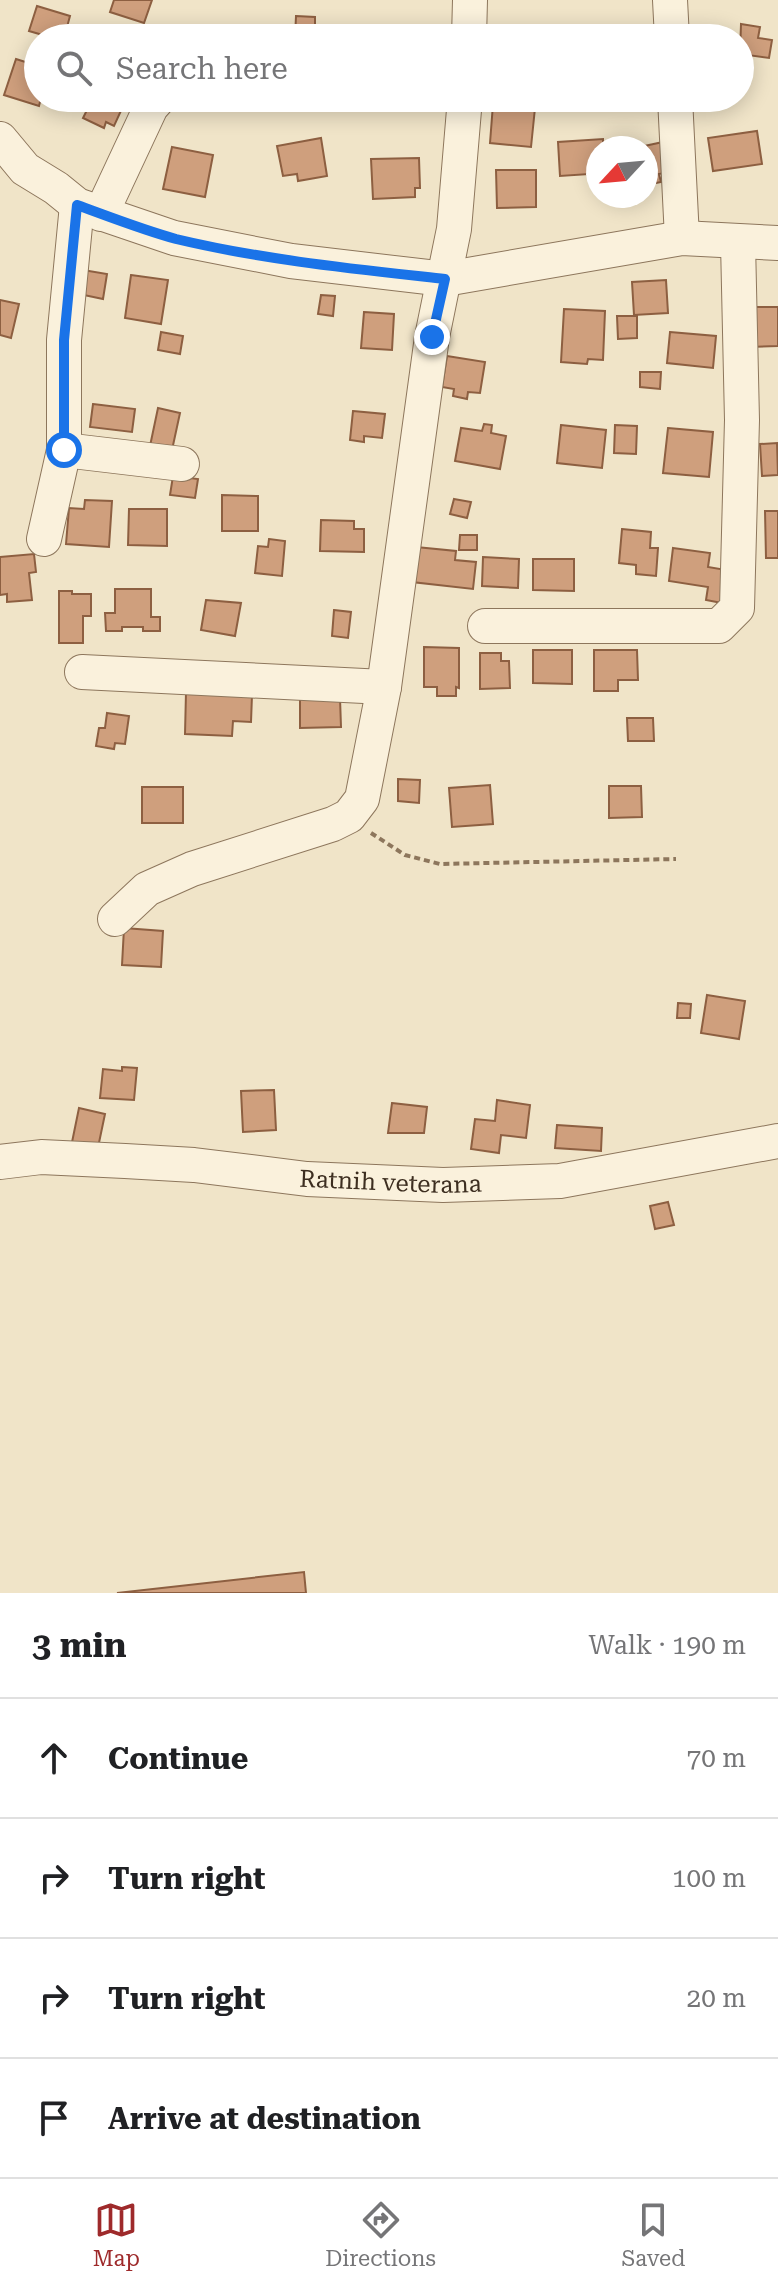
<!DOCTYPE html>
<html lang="en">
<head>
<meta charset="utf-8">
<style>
  :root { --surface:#fff; --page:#f2f2f2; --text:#202124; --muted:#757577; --line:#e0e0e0; --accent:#9e2a2b }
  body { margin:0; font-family:"Roboto Serif",serif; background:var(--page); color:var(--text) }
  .compass { position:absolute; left:586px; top:136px; width:72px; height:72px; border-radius:50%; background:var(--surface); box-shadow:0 4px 20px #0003; rotate:244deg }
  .stop { position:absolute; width:24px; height:24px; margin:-18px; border:6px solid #1a73e8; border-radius:50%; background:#fff }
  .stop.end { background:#1a73e8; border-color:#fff; box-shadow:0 2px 8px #0008 }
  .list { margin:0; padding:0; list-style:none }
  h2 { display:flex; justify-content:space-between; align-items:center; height:104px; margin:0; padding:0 32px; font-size:34px }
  h2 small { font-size:26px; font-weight:400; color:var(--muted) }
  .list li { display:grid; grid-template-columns:52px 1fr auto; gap:24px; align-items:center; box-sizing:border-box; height:120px; padding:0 32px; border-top:2px solid var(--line) }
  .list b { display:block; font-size:30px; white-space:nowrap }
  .list em { font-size:26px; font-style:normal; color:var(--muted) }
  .icon { flex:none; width:44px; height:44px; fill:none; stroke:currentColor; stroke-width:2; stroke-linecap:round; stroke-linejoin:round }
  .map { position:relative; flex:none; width:778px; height:1593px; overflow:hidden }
  .search { position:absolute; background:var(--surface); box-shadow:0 4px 20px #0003; left:24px; right:24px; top:24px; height:88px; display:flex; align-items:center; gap:20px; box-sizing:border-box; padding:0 28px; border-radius:44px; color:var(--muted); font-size:30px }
  .sheet { height:584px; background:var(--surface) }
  nav { display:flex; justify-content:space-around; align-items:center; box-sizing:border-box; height:112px; border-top:2px solid var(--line); background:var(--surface); font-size:22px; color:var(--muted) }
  nav a { display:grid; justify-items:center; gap:4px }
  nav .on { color:var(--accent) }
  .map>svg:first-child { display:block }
  .building { fill:#cf9f7d; stroke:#8d5f41; stroke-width:2 }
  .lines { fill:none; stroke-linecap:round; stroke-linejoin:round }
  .minor-casing { stroke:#8d765c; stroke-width:36 }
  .path { stroke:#8d765c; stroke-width:4; stroke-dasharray:6 4; stroke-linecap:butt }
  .minor { stroke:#faf1dc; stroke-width:34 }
  .route { stroke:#1a73e8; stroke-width:10 }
  .labels { text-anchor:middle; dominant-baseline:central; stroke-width:7; stroke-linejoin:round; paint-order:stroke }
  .street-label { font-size:24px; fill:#3d2e20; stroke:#f7eed8 }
</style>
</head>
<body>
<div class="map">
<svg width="778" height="1593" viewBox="0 0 778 1593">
  <rect width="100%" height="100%" fill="#f0e4c8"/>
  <g class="building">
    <path d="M114,0H152L144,23L110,12Z"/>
    <path d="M37,6L70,16L64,38H53L29,31Z"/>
    <path d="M296,16L315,17V36L327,38H295Z"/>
    <path d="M741,24L760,27L758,38L772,40L769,58L740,54Z"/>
    <path d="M16,59L38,66V98H41L39,106L4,95Z"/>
    <path d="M93,98H117L125,102L114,126L106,122L104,128L83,118Z"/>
    <path d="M493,104L535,108L531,147L490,143Z"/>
    <path d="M757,131L762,164L713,171L708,138Z"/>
    <path d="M321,138L327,176L298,181L297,174L283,176L277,146Z"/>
    <path d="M603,139V148H598V184L590,185L589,174L560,176L558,142Z"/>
    <path d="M663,142L670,172L659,174L661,182L646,185V148H635Z"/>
    <path d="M172,147L213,155L205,197L163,189Z"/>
    <path d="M419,158L420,188H415V197L373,199L371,159Z"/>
    <path d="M496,170H536V207L497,208Z"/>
    <path d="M83,270L107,274L103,299L79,294Z"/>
    <path d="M131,275L168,280L161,324L125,318Z"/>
    <path d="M666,280L668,313L634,315L632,282Z"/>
    <path d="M321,295L335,296L333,316L318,314Z"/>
    <path d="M0,300L19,304L11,338L0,335Z"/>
    <path d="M747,307H778V346L748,347Z"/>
    <path d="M564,309L605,311L603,360L588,359L587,364L561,362Z"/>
    <path d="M364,312L394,314L392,350L361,348Z"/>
    <path d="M617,316H637V338L618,339Z"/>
    <path d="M161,332L183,336L180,354L158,350Z"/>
    <path d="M670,332L716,336L713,368L667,363Z"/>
    <path d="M447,356L485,362L480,393L468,392L467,399L453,396L454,389L442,387Z"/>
    <path d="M640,372H661L660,389L640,387Z"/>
    <path d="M93,404L135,409L132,432L90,427Z"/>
    <path d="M158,408L180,413L172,450L150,446Z"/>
    <path d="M353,411L385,414L382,438L364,436V442L350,440Z"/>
    <path d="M484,424L492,425L491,433L506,436L500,469L455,461L461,428L482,431Z"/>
    <path d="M561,425L606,430L602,468L557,463Z"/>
    <path d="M615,425L637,426L636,454L614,453Z"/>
    <path d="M668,428L713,432L709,477L663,473Z"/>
    <path d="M777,443L778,475L762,476L760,444Z"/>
    <path d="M173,476L198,479L195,498L170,495Z"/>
    <path d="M222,495L258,496V531H222Z"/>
    <path d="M454,499L471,502L467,518L450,514Z"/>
    <path d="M85,500L112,501L109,547L66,544L69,508L84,509Z"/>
    <path d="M129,509H167V546L128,545Z"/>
    <path d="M765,511H778V558H766Z"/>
    <path d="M321,520L354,521V529H364V552L320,551Z"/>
    <path d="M622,529L651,532L650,548H658L656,576L636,574V565L619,563Z"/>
    <path d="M460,535H477V550H459Z"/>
    <path d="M269,539L285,541L282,576L255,573L258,546L268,547Z"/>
    <path d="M416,547L456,551L455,560L476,562L473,589L412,582Z"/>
    <path d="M673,548L710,553L708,567L726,570L722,603L706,600L708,587L669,581Z"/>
    <path d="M34,554L36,572L29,573L32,600L7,602V594L0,595V557Z"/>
    <path d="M483,557L519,559L518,588L482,586Z"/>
    <path d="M533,559H574V591L533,590Z"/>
    <path d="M115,589H151V617H160V631H143V627H122V631H106L105,613H115Z"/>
    <path d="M59,591H72V594H91V616H83V643H59Z"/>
    <path d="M206,600L241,603L235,636L201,630Z"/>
    <path d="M334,610L351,612L348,638L332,636Z"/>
    <path d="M424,647L459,648V688L456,687V696H437V687H424Z"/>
    <path d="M533,650H572V684L533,683Z"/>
    <path d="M594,650H637L638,680H618V691H594Z"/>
    <path d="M480,653H501V661H509L510,688L480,689Z"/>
    <path d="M186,692L252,695L251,722L233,721L232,736L185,734Z"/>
    <path d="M340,698L341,727L300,728V699Z"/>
    <path d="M107,713L129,716L125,744L115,743L114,749L96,746L99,728H105Z"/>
    <path d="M627,718H653L654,741H628Z"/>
    <path d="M398,779L420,780L419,803L398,801Z"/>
    <path d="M490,785L493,824L452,827L449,788Z"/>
    <path d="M609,786H641L642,817L609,818Z"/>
    <rect x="142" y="787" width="41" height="36"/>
    <path d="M124,928L163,931L161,967L122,965Z"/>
    <path d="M707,995L745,1001L739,1039L701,1033Z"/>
    <path d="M678,1003L691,1004L690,1018H677Z"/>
    <path d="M122,1067L137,1068L134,1100L100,1098L103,1069L122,1071Z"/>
    <path d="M274,1090L276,1130L243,1132L241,1091Z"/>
    <path d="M497,1100L530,1105L526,1138L501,1135L499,1153L471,1149L475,1119L495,1121Z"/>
    <path d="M392,1103L427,1107L424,1133H388Z"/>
    <path d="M79,1108L105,1114L96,1157L70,1152Z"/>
    <path d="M557,1125L602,1128L601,1151L555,1148Z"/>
    <path d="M668,1202L674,1225L655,1229L650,1206Z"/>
    <path d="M304,1572L306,1593H117Z"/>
  </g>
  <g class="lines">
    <g class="minor-casing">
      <g id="minor">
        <path d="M670,0L672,38"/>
        <path d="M469,38L470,0"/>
        <path d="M675,98L682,238"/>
        <path d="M0,139L25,169L56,188L77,205L174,238L291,261L445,279L682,238L778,243"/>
        <path d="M101,214L151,107L159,98"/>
        <path d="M64,450L182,464"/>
        <path d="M44,539L64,450V340L77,205"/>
        <path d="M485,626H719L737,608L742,420L738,243"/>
        <path d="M82,672L384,687"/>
        <path d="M115,919L147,889L192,869L333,824L349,816L362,799L384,687L432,337L454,229L465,98"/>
        <path id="s1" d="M0,1162L41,1157L125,1161L194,1165L307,1179L443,1185L560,1181L778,1141"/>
      </g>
    </g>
    <path class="path" d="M371,833L405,855L440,864L676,859"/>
    <use href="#minor" class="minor"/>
  </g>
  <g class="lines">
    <path class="route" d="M64,450V340L77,205C110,217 143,230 176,239C264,260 355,269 445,279L432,337"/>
  </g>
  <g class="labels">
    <g class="street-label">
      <text stroke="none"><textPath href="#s1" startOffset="392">Ratnih veterana</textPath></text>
    </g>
  </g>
</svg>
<svg class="compass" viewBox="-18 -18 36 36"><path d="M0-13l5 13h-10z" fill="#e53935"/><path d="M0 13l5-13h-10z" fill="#757577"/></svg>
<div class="stop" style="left:64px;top:450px"></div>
<div class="stop end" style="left:432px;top:337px"></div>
<div class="search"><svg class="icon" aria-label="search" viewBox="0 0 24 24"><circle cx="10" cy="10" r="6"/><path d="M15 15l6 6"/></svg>Search here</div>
</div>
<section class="sheet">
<h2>3 min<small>Walk · 190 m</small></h2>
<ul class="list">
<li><svg class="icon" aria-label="ahead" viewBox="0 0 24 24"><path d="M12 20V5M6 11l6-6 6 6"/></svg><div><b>Continue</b></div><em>70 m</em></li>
<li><svg class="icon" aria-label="right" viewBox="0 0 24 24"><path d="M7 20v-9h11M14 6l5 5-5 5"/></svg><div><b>Turn right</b></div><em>100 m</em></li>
<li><svg class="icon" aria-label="right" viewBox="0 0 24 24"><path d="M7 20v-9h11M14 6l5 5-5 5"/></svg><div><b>Turn right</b></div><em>20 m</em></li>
<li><svg class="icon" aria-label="arrive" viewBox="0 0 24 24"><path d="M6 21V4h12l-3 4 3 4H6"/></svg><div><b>Arrive at destination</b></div></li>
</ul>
</section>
<nav>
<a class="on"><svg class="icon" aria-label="map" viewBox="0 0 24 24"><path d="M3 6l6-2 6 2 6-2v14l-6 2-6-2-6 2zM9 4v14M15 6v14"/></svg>Map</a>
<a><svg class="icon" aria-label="directions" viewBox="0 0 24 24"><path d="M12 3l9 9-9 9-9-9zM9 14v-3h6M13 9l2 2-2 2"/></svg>Directions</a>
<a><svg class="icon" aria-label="saved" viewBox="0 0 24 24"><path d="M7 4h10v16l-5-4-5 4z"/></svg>Saved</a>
</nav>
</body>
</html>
